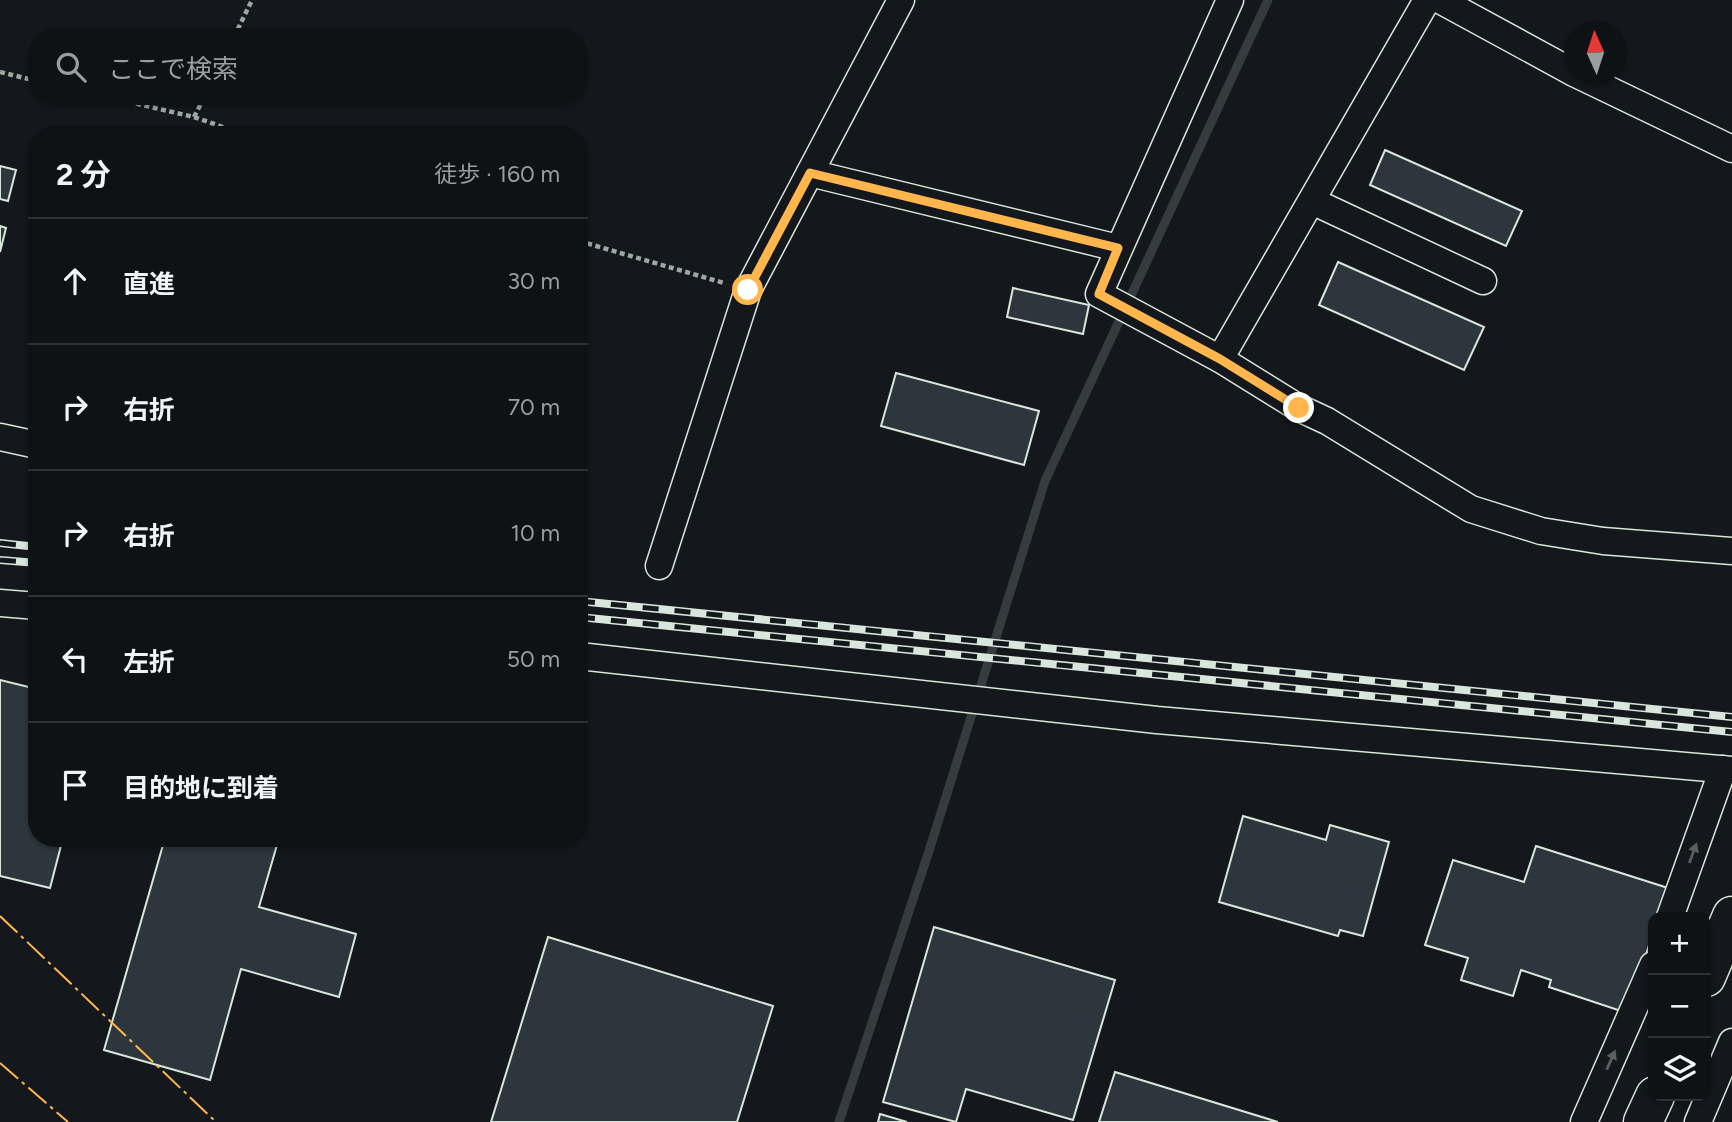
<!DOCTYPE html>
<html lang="ja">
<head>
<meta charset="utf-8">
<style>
  :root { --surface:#0f1215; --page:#1d2022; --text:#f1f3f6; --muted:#9b9ea0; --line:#2f3234 }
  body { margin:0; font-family:Figtree,"Noto Sans JP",sans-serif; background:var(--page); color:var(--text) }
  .controls { position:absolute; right:21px; bottom:21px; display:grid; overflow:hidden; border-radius:14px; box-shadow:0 2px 5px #0004 }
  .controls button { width:63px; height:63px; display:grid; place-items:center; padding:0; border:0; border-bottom:2px solid var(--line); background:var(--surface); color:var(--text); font:35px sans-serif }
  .compass { position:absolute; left:1564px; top:21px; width:63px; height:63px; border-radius:50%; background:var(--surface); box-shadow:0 2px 5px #0004; rotate:357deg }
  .stop { position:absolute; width:21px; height:21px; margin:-16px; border:5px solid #ffb74d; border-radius:50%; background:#fff }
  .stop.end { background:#ffb74d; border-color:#fff; box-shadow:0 2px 7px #0008 }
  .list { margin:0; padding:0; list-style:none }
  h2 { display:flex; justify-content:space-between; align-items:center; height:91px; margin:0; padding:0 28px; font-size:30px }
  h2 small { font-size:23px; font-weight:400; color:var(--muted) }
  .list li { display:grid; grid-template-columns:46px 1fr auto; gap:21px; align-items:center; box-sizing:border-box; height:126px; padding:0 28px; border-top:2px solid var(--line) }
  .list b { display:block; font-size:26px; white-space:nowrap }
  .list em { font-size:23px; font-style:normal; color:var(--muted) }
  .icon { flex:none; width:38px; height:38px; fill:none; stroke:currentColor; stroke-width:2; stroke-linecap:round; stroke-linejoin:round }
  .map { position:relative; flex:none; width:1732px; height:1122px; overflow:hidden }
  .search { position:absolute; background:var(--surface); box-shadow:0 2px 5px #0004; left:28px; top:28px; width:560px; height:77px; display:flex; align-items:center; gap:18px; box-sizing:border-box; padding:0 24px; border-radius:28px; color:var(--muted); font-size:26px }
  .panel { position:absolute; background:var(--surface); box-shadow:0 2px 5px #0004; left:28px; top:126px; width:560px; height:721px; border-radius:28px }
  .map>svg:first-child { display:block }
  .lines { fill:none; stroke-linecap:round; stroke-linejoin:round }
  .stream { stroke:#363b3e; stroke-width:9 }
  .building { fill:#2c363c; stroke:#d8e6dc; stroke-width:2 }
  .street-casing { stroke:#d8e6dc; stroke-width:29 }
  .primary-casing { stroke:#d8e6dc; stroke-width:41 }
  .path { stroke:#9da8a2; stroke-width:4.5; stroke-dasharray:5 3.5; stroke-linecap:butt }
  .street { stroke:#14181c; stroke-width:26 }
  .primary { stroke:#14181c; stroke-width:38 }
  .rail-casing { stroke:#d8e6dc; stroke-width:8 }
  .rail { stroke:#14181c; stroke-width:5; stroke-dasharray:16; stroke-linecap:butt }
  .power { stroke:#ffb74d; stroke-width:2; stroke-dasharray:24 5 3.5 5; stroke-linecap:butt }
  .oneway { fill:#59605f }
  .route { stroke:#ffb74d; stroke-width:9 }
</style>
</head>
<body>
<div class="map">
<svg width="1732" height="1122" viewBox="0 0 1732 1122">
  <rect width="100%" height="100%" fill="#14181c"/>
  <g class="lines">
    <path class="stream" d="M839,1122L929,851L1045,481L1268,0"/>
  </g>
  <g class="building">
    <path d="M1385,150L1522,211L1506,246L1370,185Z"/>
    <path d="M0,166L16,170L8,201L0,199Z"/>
    <path d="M0,226L6,228L0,252Z"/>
    <path d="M1338,262L1484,327L1464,370L1319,305Z"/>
    <path d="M1013,288L1089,305L1083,334L1007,317Z"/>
    <path d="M896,373L1039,411L1024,465L881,426Z"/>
    <path d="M0,680L37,689V838H63L50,888L0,876Z"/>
    <path d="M1243,816L1326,840L1330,825L1389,842L1363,936L1340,930L1338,936L1219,902Z"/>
    <path d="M165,838H279L259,907L356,934L339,997L241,969L210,1080L104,1050Z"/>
    <path d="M1536,846L1668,888L1658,917H1653V933L1627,1013L1549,987L1551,980L1521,970L1513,996L1461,980L1468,958L1425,945L1453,860L1524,882Z"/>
    <path d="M934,927L1115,980L1073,1120L966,1089L956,1122L883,1102Z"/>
    <path d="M548,937L773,1006L737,1122H491Z"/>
    <path d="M1115,1072L1278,1122H1099Z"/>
    <path d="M880,1114L907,1122H878Z"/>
  </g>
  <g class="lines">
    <g class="street-casing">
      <g id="street">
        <path d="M1230,0L1099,294L1220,359L1299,408L1327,421L1471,509L1541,531L1603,541L1732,551"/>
        <path d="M1440,0L1574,73"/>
        <path d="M1576,74L1732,149"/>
        <path d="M810,173L1118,248"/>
        <path d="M1312,201L1483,281"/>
        <path d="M1220,359L1427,0"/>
        <path d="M0,437L37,445"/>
        <path d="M659,566L748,290L901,0"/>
        <path d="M0,603L37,606"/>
        <path d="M579,656L1157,720L1732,770"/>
        <path d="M1670,917L1723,769"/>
        <path d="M1584,1122L1653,965"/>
        <path d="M1698,1122L1732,1042"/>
      </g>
    </g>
    <g class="primary-casing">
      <g id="primary">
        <path d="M1706,977L1732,916"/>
        <path d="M1643,1122L1655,1096"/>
      </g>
    </g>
    <g class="path">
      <path d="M234,37L252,0"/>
      <path d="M0,72L37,81"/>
      <path d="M103,96L194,117L246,135"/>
      <path d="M194,117L205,96"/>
      <path d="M579,241L724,283"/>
    </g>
    <use href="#street" class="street"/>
    <use href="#primary" class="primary"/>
    <g class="rail-casing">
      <g id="rail">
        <path d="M0,543L37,547"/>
        <path d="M0,560L37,563"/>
        <path d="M579,601L1732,717"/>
        <path d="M579,617L1732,732"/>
      </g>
    </g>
    <use href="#rail" class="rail"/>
    <g class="power">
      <path d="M0,916L216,1122"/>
      <path d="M0,1063L68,1122"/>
    </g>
  </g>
  <defs><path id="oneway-solid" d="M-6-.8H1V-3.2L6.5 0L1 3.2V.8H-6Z" transform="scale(1.75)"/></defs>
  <g class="oneway">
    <use href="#oneway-solid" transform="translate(1693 853) rotate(-70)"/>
    <use href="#oneway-solid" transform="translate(1611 1060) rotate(-66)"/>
  </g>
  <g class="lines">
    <path class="route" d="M748,290L810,173L1118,248L1099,294L1220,359L1299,408"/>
  </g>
</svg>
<div class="controls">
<button>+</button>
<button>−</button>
<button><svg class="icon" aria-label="layers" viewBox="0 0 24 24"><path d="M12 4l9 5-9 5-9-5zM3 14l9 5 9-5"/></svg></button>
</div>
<svg class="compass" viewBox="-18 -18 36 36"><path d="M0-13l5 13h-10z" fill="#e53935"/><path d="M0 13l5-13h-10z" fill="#9b9ea0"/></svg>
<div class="stop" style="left:748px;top:290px"></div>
<div class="stop end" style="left:1299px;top:408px"></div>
<div class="search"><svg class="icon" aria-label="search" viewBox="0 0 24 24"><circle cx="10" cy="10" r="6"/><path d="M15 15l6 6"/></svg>ここで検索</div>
<section class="panel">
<h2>2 分<small>徒歩 · 160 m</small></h2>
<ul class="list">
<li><svg class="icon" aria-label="ahead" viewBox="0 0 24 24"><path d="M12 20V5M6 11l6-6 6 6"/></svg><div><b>直進</b></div><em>30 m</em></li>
<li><svg class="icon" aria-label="right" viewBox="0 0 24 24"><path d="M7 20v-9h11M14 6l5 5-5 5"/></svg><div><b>右折</b></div><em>70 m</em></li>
<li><svg class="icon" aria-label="right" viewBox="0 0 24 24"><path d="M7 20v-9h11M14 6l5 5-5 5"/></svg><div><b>右折</b></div><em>10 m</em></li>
<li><svg class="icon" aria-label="left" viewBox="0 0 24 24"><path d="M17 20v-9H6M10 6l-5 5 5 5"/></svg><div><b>左折</b></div><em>50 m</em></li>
<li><svg class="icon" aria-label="arrive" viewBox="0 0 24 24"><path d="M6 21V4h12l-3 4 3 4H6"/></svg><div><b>目的地に到着</b></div></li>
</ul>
</section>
</div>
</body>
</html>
